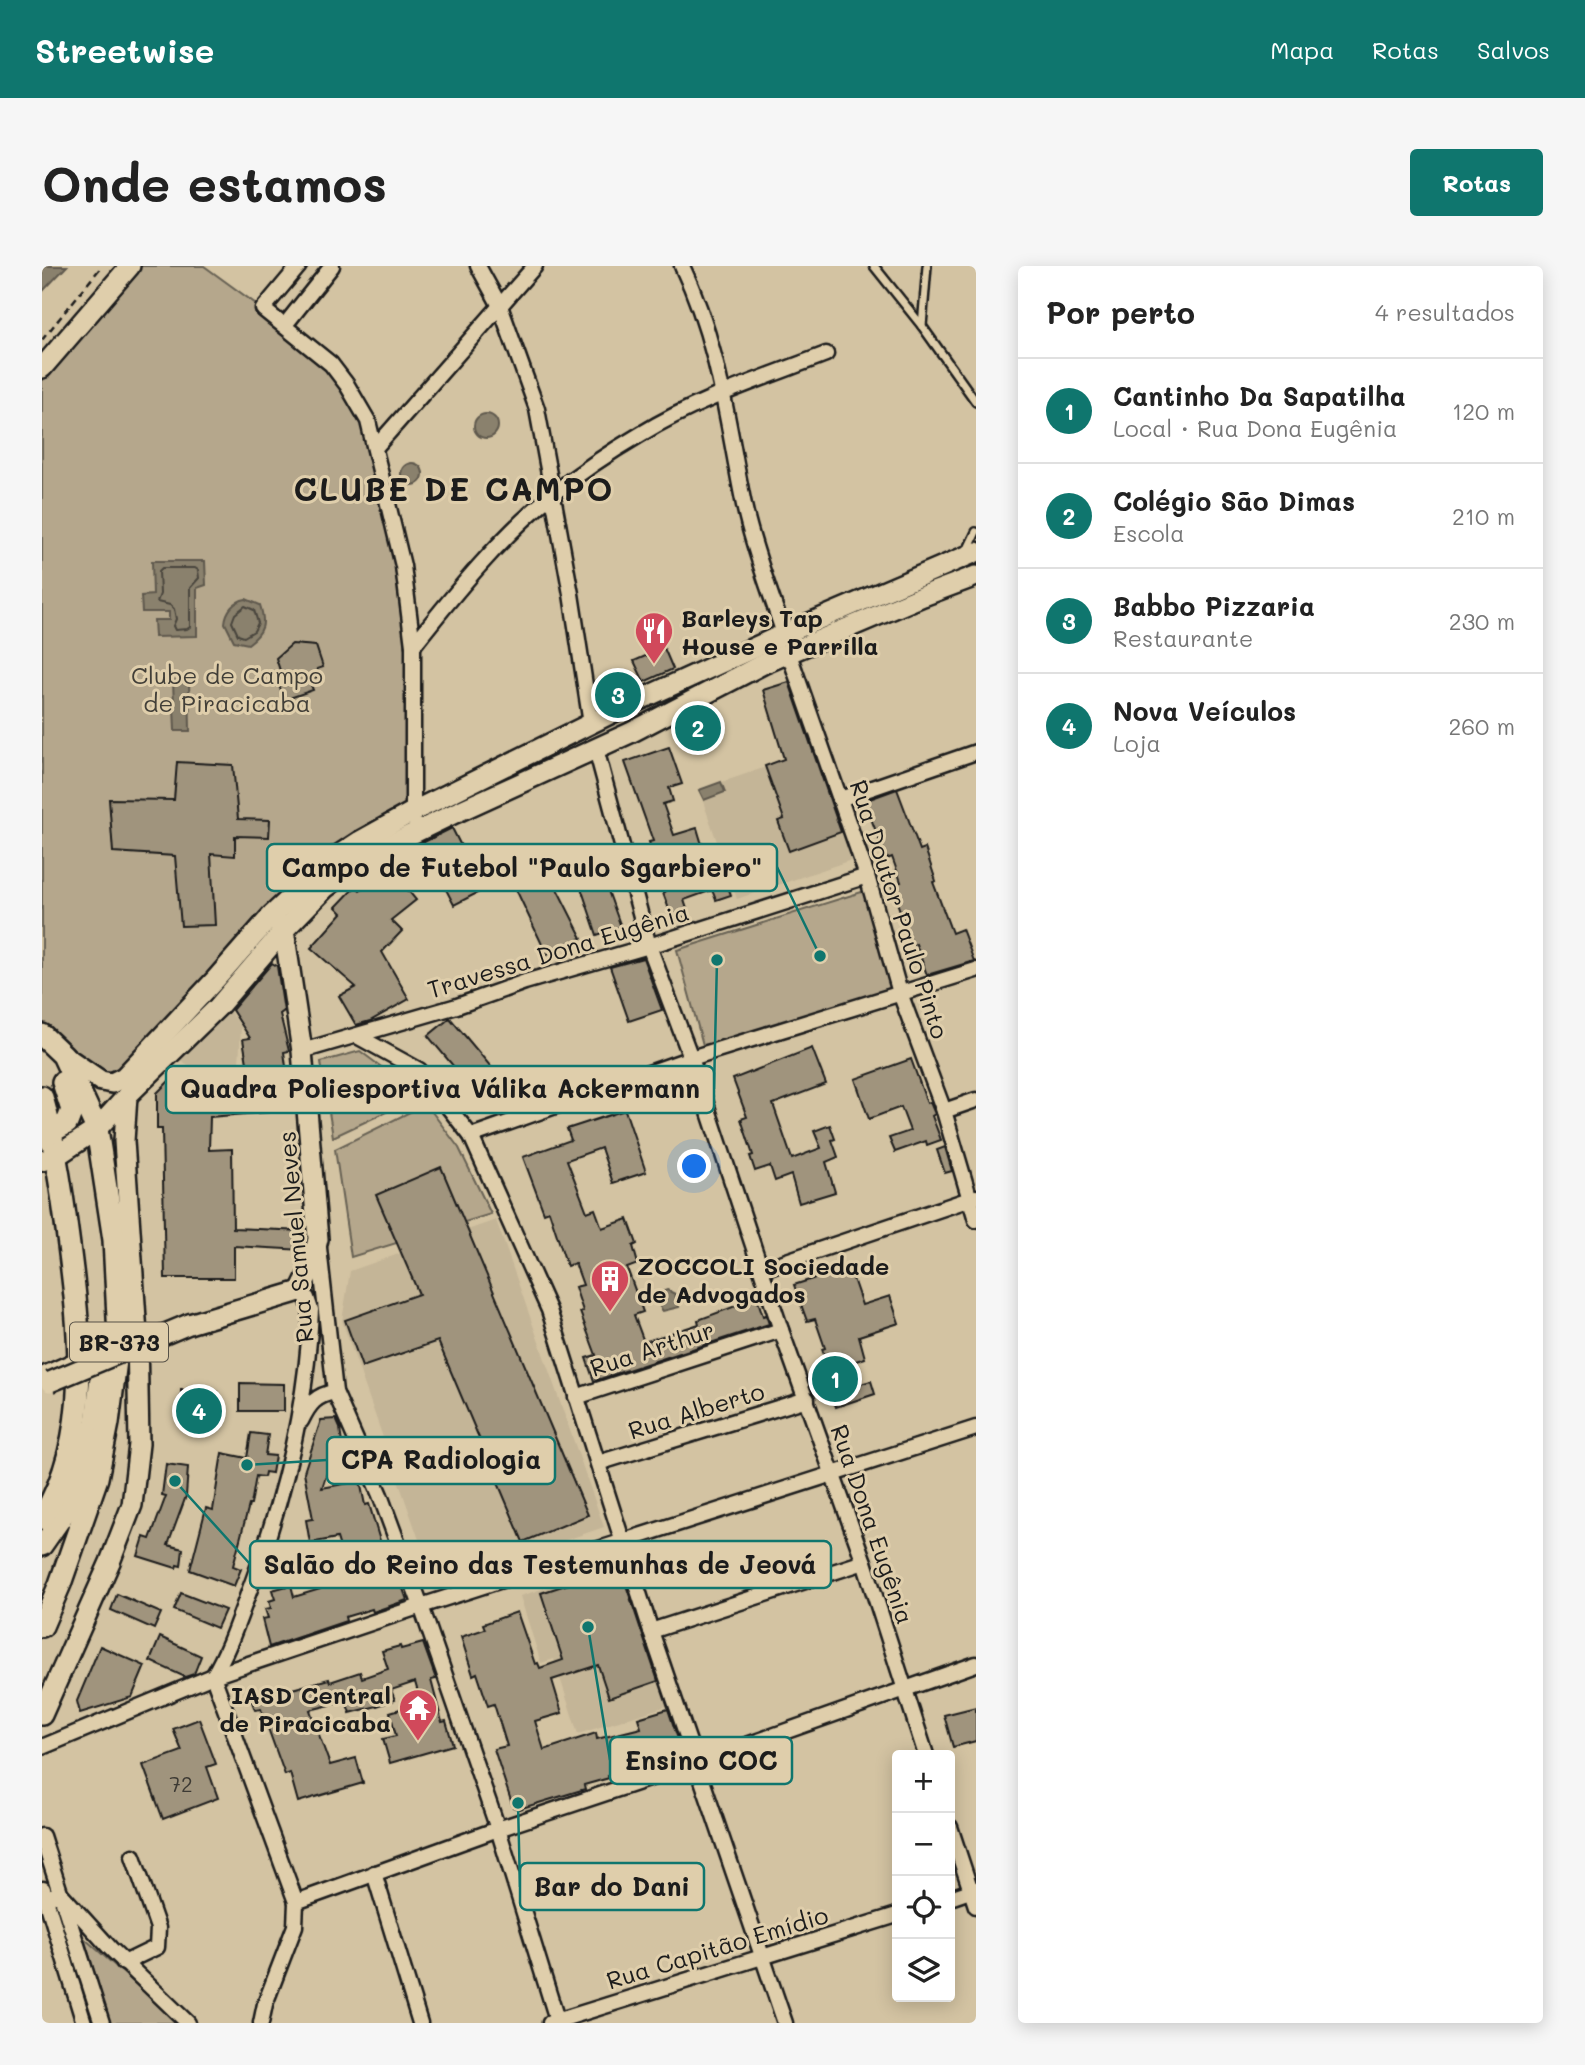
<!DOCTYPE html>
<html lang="pt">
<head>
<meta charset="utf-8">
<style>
  :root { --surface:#fff; --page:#f6f6f6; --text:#222; --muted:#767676; --line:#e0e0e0; --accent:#0f766e }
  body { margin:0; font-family:Mali,sans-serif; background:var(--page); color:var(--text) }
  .controls { position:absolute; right:21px; bottom:21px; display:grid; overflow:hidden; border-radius:7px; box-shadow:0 4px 18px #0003 }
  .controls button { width:63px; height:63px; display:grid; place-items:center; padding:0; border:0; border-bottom:2px solid var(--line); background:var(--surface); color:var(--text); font:35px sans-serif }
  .you { position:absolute; left:653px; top:901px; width:24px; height:24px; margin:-18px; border:5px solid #fff; border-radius:50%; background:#1a73e8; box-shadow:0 0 0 10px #1a73e833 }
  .badge { display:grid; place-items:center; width:46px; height:46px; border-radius:50%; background:var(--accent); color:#fff; font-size:23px; font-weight:700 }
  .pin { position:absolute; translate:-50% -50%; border:4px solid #fff; box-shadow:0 2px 7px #0006 }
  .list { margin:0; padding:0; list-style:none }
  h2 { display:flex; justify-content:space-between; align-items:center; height:91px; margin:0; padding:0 28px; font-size:30px }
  h2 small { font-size:23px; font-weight:400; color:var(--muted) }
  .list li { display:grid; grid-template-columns:46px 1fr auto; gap:21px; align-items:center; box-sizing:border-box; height:105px; padding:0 28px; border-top:2px solid var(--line) }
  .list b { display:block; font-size:26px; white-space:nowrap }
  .list p { margin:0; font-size:23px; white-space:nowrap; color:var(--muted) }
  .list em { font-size:23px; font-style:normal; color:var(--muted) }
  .icon { flex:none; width:38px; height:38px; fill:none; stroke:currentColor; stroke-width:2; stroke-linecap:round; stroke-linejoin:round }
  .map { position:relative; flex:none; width:934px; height:1757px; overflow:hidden; border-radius:7px }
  header { display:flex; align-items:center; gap:42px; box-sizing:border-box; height:98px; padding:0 35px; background:var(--accent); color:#fff }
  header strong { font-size:33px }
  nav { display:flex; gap:38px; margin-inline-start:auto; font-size:24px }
  .intro { display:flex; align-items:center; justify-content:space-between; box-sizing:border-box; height:168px; padding:0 42px }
  h1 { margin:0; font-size:49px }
  .button { padding:18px 32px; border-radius:7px; background:var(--accent); color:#fff; font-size:24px; font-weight:700 }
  main { display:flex; gap:42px; padding:0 42px }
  aside { flex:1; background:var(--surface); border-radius:7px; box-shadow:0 4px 18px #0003 }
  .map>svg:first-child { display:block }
  .built { fill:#c4b597 }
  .green { fill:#b5a78c; stroke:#686254; stroke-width:2 }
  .water { fill:#8a816d; stroke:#5e594d; stroke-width:2 }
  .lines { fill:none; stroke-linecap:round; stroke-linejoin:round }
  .shore { stroke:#48443c; stroke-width:2 }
  .building { fill:#a0947d; stroke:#1c1c1c; stroke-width:2 }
  .lane-casing { stroke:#1c1c1c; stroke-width:12 }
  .street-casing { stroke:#1c1c1c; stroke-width:19 }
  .secondary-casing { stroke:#1c1c1c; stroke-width:24 }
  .primary-casing { stroke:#1c1c1c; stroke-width:26 }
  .path { stroke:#1c1c1c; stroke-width:2.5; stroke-dasharray:7 5; stroke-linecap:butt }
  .lane { stroke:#dfceab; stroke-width:7 }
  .street { stroke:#dfceab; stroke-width:14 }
  .secondary { stroke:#dfceab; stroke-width:19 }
  .primary { stroke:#dfceab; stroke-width:21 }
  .secondary-bridge-casing { stroke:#1c1c1c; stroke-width:24; stroke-linecap:butt }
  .secondary-bridge { stroke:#dfceab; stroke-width:19 }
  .labels { text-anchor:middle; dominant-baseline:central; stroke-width:6; stroke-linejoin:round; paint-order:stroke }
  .number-label { font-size:21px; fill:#3d3a34 }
  .shield { fill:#dfceab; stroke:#565147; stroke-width:2 }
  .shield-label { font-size:23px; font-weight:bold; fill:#1c1c1c }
  .poi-label { font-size:24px; font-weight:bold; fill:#1c1c1c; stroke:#dfceab; text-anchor:start }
  .park-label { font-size:24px; fill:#423f38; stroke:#dfceab }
  .street-label { font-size:24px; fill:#1c1c1c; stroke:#dfceab }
  .district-label { font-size:32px; font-weight:bold; letter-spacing:2px; fill:#1c1c1c; stroke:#dfceab }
  .leader { fill:none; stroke:#0f766e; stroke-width:2.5 }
  .callout-dot { fill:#0f766e; stroke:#dfceab; stroke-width:2.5 }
  .callout { fill:#dfceab; stroke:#0f766e; stroke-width:2.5 }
  .callout-label { font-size:26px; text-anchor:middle; font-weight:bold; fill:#1c1c1c }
</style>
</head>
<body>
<header>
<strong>Streetwise</strong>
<nav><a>Mapa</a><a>Rotas</a><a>Salvos</a></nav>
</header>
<div class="intro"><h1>Onde estamos</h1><a class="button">Rotas</a></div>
<main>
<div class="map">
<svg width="934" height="1757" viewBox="0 0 934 1757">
  <rect width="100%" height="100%" fill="#d3c3a2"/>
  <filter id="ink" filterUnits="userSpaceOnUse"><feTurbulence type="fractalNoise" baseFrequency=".0143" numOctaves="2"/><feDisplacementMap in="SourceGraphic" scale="14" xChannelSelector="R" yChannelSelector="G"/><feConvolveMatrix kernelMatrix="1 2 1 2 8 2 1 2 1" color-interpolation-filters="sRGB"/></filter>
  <g filter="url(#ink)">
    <g class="built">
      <path d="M774,484L812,593L695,633L657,524Z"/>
      <path d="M184,740L199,761L195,835L151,832L152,803L134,791Z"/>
      <path d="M454,954L562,1261L393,1319L300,1055L308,1005Z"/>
      <path d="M582,1297L628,1439L536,1468L512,1393L499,1397L478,1330Z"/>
    </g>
    <g class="green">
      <path d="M88,0H162L243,59L289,98L326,155L361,300L372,545L289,594L70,817L0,769V102Z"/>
      <path d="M826,624L854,722L687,774L661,779L635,684Z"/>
      <path d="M318,785L378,830L291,871L279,796Z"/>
      <path d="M384,838L417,882L449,948L309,991L293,883Z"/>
      <path d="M42,1672L137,1757H68Z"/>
    </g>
    <g class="water">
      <path d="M0,0H25L0,26Z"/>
      <circle cx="444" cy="160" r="12"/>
      <circle cx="370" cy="208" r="11"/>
      <path d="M110,295H163L164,319L155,322V370L113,371L112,354H127V346H100L99,330L111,329Z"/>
      <path d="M204,333L218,339C224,358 222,366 206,378L192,375L183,357C184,345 192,335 204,333Z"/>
      <path d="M147,414L148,465H133L131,415Z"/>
      <path d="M679,516L683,526L662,534L657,524Z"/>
      <path d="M625,1024L633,1028L637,1041L621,1045C616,1039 614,1035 617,1027Z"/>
    </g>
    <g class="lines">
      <g class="shore">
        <path d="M153,302L156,304L157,312L148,322V361L145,363L133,364L131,360L134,353L132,343L128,339L115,336L118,328L117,305L120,302Z"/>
        <path d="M203,340L212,344L216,357L212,365L202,371L196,369L190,356L193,348Z"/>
      </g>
    </g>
    <g class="building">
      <path d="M250,378L274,380L281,401L275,403L277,410L267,414L271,424L242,434L236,416L240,411L234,392Z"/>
      <path d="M622,382L631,403L602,416L592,395Z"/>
      <path d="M747,416L799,566L747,585L736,555L742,553L723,500L742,493L721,424Z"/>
      <path d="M627,481L640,518L627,522L631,535L621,538L632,569L655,562L661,582L655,584L664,611L680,605L689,629L674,634L670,624L642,634L647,649L631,654L621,627L623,626L607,576L611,575L583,496Z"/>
      <path d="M135,496L191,499L196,553L228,554L227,571L193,570V590L169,588L173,659L139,660L133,590L71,586L67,533L132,534Z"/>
      <path d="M855,523L878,584L883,582L894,615L891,616L910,667L920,663L932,695L885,709L874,678L871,679L866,668L849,619L859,616L850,591L845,593L822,535Z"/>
      <path d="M410,562L441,624L412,639L380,577Z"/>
      <path d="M573,591L580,617L565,622L579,661L555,669L533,604Z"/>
      <path d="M503,599L540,672L505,689L470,615Z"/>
      <path d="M347,601L374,634L349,654L360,665L340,686L367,733L328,755L314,759L297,730L314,721L269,682L300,647L294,641L314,620L318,624Z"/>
      <path d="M601,692L620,744L587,755L568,701Z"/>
      <path d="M230,697L235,700L242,745L238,748L247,785L242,786L250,844L168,851L167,884L190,883L191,962L262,965L261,984L192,980V1012H123L120,863H115V827L128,814L156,812V807L207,809L201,773L208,772L190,744Z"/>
      <path d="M408,752L460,814L438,832L386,770Z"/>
      <path d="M770,782L784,818L731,838L750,893L779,882L772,865L788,859L793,873L790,874L796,891L784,896L793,926L757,937L749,909L733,915L728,900L713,905L708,890L711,889L699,853L705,851L691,813Z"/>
      <path d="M869,793L885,837L888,836L893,848L890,850L899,874L885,879L884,875L853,886L847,872L868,865L859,841L827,853L813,813Z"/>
      <path d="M583,844L604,906L571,917L559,882L525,894L545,946L553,943L560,962L586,953L595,978L591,980L596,998L585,1002L601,1046L592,1049L602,1076L657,1058L656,1054L715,1032L721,1050L724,1049L727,1058L552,1115L544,1092L554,1089L538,1046L541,1045L533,1021L541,1019L533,997L525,1000L507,945L502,947L481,891L529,874L525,863Z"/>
      <path d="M903,881L910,905L903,907L895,884Z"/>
      <path d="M399,901L546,1249L481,1276L396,1075L320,1101L303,1054L377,1028L334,929Z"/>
      <path d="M808,1004L820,1039L848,1030L857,1057L817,1070L823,1092L805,1098L811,1120L829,1115L833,1128L794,1141L782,1106L787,1105L780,1083L783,1082L773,1053L765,1055L752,1019L792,1006L793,1009Z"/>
      <path d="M198,1117L242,1118V1145H198Z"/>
      <path d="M139,1124L176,1126L175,1145H139Z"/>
      <path d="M294,1153L298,1162L302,1194L289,1195L280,1222L318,1215L323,1239L327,1238L342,1288L348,1286L365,1334L331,1346L330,1343L303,1351L304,1355L227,1381L220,1353L226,1352L223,1343L229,1342L227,1335L233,1333L230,1324L249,1319L252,1331L278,1323L274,1311L304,1301L295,1272L268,1277L264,1254L271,1253L262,1206L279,1154Z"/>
      <path d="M209,1167L226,1169L223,1189L233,1190L230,1207L223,1206L222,1211L214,1210L209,1239H207L191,1300L199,1303L192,1320L148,1304L164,1242L171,1244L180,1187L205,1192Z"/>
      <path d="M124,1198L146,1201L144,1230L126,1279L141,1283L139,1300L135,1299L134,1302L96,1290L102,1271L108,1273L124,1230L120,1229Z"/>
      <path d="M578,1301L616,1415L567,1432L556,1399L510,1414L520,1447L493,1455L502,1484L554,1467L555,1473L599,1462L596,1452L626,1443L640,1485L566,1510L567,1512L542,1519L543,1523L477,1543L471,1541L452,1483L465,1480L452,1438L446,1440L435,1407L431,1409L419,1371L443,1363L441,1358L475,1346L493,1398L496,1397L498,1402L521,1394L499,1327Z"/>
      <path d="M139,1327L183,1344L175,1362L132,1344Z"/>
      <path d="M75,1328L119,1347L112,1363L69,1344Z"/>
      <path d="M118,1371L159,1390L152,1408L143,1411L108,1395Z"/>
      <path d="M381,1377L394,1413L389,1414L400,1456L404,1455L411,1479L348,1497L341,1473L354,1470L348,1446L379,1437L373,1416L349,1424L353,1434L335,1440L308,1447L304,1435L268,1444L288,1499L314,1492L321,1517L256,1536L248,1507L243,1509L219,1443L213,1444L209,1433L238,1424L239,1426L287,1413L288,1416L318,1406L320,1412L346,1403L340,1385L358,1380L359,1383Z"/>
      <path d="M58,1380L103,1400L90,1431L38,1447L35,1435Z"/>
      <path d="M934,1441V1475L911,1481L902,1449Z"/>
      <path d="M157,1453L174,1498L165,1501L176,1532L121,1553L101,1499L140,1485L131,1463Z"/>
    </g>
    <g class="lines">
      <g class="lane-casing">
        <g id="lane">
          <path d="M832,0L880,60L934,136"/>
          <path d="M880,60L885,0"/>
          <path d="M924,287L934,266"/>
        </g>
      </g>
      <g class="street-casing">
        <g id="street">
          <path d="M257,0L221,43L289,98L305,119L326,155L361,300L371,380V553"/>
          <path d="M436,0L458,40L495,143L529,328L549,458"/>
          <path d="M640,0C677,78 685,156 702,239C711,282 728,325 742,368"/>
          <path d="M243,59L290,0"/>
          <path d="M333,182L493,0"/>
          <path d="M371,380C412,328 459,270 511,228C537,207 570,185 599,168C656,133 722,112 784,88"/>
          <path d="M740,386L747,388L825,610L858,727L902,845L934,954"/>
          <path d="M554,483L607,680L649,792L739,1064L822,1296L884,1489"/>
          <path d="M798,533L934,486"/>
          <path d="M315,770L377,804L429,870L507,1044L609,1365L743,1757"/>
          <path d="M260,785L415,740L483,716L607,680L825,610"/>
          <path d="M902,845L934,834"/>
          <path d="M429,870L649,792L934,704"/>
          <path d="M277,982L293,1126L338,1229L379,1340L456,1563L516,1757"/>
          <path d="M721,1003L934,931"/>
          <path d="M0,1109L36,1093"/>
          <path d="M534,1131L739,1064"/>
          <path d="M259,1155C267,1138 274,1129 293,1126"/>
          <path d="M556,1197L765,1133"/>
          <path d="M609,1365L822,1296"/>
          <path d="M0,1481L171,1410L379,1340L934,1162"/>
          <path d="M908,1561L934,1640"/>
          <path d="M0,1570L60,1757"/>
          <path d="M332,1607L378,1757"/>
          <path d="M1,1623L42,1757"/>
          <path d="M0,1631L20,1629L68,1682L146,1757"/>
          <path d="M908,1632L934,1623"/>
          <path d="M254,1636L456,1563L654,1497L934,1398"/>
          <path d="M82,1697L115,1681L116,1662L91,1590"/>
          <path d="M219,1757L223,1738L253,1660L254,1636L171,1410C186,1385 195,1358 205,1331C240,1239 265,1142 269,1044L265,1032L258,1025"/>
          <path d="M508,1757L855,1649"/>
        </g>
      </g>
      <g class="secondary-casing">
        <g id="secondary">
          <path d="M0,102L88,0"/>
          <path d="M21,789L59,815L70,817L82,811L173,714L230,649L289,594L318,575L372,545L580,442L742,368L934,286"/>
          <path d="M0,895L13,891L55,863L85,830L176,741L242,664L283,622L329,588L413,547L588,467L721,398L881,330L934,310"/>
          <path d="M147,1058L258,1025L268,1005L276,973L260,785L242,664L237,658"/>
          <path d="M0,1280L23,1247L34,1224L53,1156L58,1111L70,1090"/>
          <path d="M0,1449L68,1296L90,1239L97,1178L95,1068L82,875L85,830"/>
        </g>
      </g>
      <g class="primary-casing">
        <g id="primary">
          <path d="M0,769L21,789L55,863L72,974L77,1071L66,1157L55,1212L18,1318L0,1360"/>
          <path d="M0,831C13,877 20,925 26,972C38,1064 51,1170 0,1252"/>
          <path d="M0,871L25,857L30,844L21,816"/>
        </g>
      </g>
      <path class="path" d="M0,74L60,0"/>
      <use href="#lane" class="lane"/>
      <use href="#street" class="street"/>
      <use href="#secondary" class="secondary"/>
      <use href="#primary" class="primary"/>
      <g class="secondary-bridge-casing">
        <path id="secondary-bridge" d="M8,1116L147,1058"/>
      </g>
      <use href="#secondary-bridge" class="secondary-bridge"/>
    </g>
  </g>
  <defs>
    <g id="restaurant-pin" transform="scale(2.0125)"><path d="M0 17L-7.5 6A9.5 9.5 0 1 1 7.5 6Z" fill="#d1495b" stroke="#dfceab"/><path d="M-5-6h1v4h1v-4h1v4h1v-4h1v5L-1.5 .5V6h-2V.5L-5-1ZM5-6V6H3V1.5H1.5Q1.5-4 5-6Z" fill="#fff"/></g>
    <g id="building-pin" transform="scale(2.0125)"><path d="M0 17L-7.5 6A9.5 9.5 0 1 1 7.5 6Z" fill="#d1495b" stroke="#dfceab"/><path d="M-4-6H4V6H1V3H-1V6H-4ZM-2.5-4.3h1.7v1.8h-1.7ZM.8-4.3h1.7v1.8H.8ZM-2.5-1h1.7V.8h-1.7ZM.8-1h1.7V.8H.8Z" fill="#fff"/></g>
    <g id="temple-pin" transform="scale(2.0125)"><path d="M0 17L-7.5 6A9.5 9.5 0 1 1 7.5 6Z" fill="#d1495b" stroke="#dfceab"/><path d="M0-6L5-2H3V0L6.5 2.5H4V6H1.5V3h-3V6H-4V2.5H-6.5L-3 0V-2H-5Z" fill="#fff"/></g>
  </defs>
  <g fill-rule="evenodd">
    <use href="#restaurant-pin" x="612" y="365"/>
    <use href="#building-pin" x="568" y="1013"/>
    <use href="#temple-pin" x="376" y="1442"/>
  </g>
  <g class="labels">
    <g class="number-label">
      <text x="139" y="1517">72</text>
    </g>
    <rect class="shield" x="28" y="1056.5" width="98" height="39" rx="5"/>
    <g class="shield-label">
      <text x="77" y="1076">BR-373</text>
    </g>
    <g class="poi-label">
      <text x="639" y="351">Barleys Tap<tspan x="639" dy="28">House e Parrilla</tspan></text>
      <text x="595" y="999">ZOCCOLI Sociedade<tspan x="595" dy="28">de Advogados</tspan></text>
      <text x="349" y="1428" text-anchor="end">IASD Central<tspan x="349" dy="28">de Piracicaba</tspan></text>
    </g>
    <g class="park-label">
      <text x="185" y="408">Clube de Campo<tspan x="185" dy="28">de Piracicaba</tspan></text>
    </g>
    <g class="street-label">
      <text transform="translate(858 643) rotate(72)">Rua Doutor Paulo Pinto</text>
      <text transform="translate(516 684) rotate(-17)">Travessa Dona Eugênia</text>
      <text transform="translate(253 971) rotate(-95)">Rua Samuel Neves</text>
      <text transform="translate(610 1082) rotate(-18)">Rua Arthur</text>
      <text transform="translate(654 1144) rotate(-17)">Rua Alberto</text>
      <text transform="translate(831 1258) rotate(71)">Rua Dona Eugênia</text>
      <text transform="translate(675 1681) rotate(-17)">Rua Capitão Emídio</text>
    </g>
    <g class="district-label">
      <text x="412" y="222">CLUBE DE CAMPO</text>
    </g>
  </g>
  <path class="leader" d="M778 690L735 601M675 694L672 823M205 1199L285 1194M133 1215L208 1298M546 1361L568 1494M476 1537L478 1621"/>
  <g class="callout-dot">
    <circle cx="778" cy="690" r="7"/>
    <circle cx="675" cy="694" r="7"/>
    <circle cx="205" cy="1199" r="7"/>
    <circle cx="133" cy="1215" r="7"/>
    <circle cx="546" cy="1361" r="7"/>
    <circle cx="476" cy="1537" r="7"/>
  </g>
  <g class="callout">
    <rect x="225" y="578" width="510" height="47" rx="7"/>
    <rect x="124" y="800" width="548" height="47" rx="7"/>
    <rect x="285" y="1171" width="228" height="47" rx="7"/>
    <rect x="208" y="1275" width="581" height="47" rx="7"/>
    <rect x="568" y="1471" width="182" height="47" rx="7"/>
    <rect x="478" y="1597" width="184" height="47" rx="7"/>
  </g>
  <g class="callout-label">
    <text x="480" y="611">Campo de Futebol "Paulo Sgarbiero"</text>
    <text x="398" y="832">Quadra Poliesportiva Válika Ackermann</text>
    <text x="399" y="1203">CPA Radiologia</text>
    <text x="498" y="1308">Salão do Reino das Testemunhas de Jeová</text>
    <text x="659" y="1504">Ensino COC</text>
    <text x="570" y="1630">Bar do Dani</text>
  </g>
</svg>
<div class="controls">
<button>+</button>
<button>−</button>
<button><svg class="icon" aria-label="locate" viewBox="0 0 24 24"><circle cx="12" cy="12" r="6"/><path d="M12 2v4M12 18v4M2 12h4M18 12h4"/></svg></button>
<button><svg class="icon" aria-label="layers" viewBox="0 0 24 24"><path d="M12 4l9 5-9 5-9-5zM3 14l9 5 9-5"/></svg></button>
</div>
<div class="you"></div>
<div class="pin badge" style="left:793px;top:1113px">1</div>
<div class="pin badge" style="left:656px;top:462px">2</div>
<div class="pin badge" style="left:576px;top:429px">3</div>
<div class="pin badge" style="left:157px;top:1145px">4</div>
</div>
<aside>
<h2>Por perto<small>4 resultados</small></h2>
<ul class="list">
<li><span class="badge">1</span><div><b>Cantinho Da Sapatilha</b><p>Local · Rua Dona Eugênia</p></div><em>120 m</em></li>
<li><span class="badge">2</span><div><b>Colégio São Dimas</b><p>Escola</p></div><em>210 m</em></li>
<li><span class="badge">3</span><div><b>Babbo Pizzaria</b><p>Restaurante</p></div><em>230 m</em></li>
<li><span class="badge">4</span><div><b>Nova Veículos</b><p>Loja</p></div><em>260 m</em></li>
</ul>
</aside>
</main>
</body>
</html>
